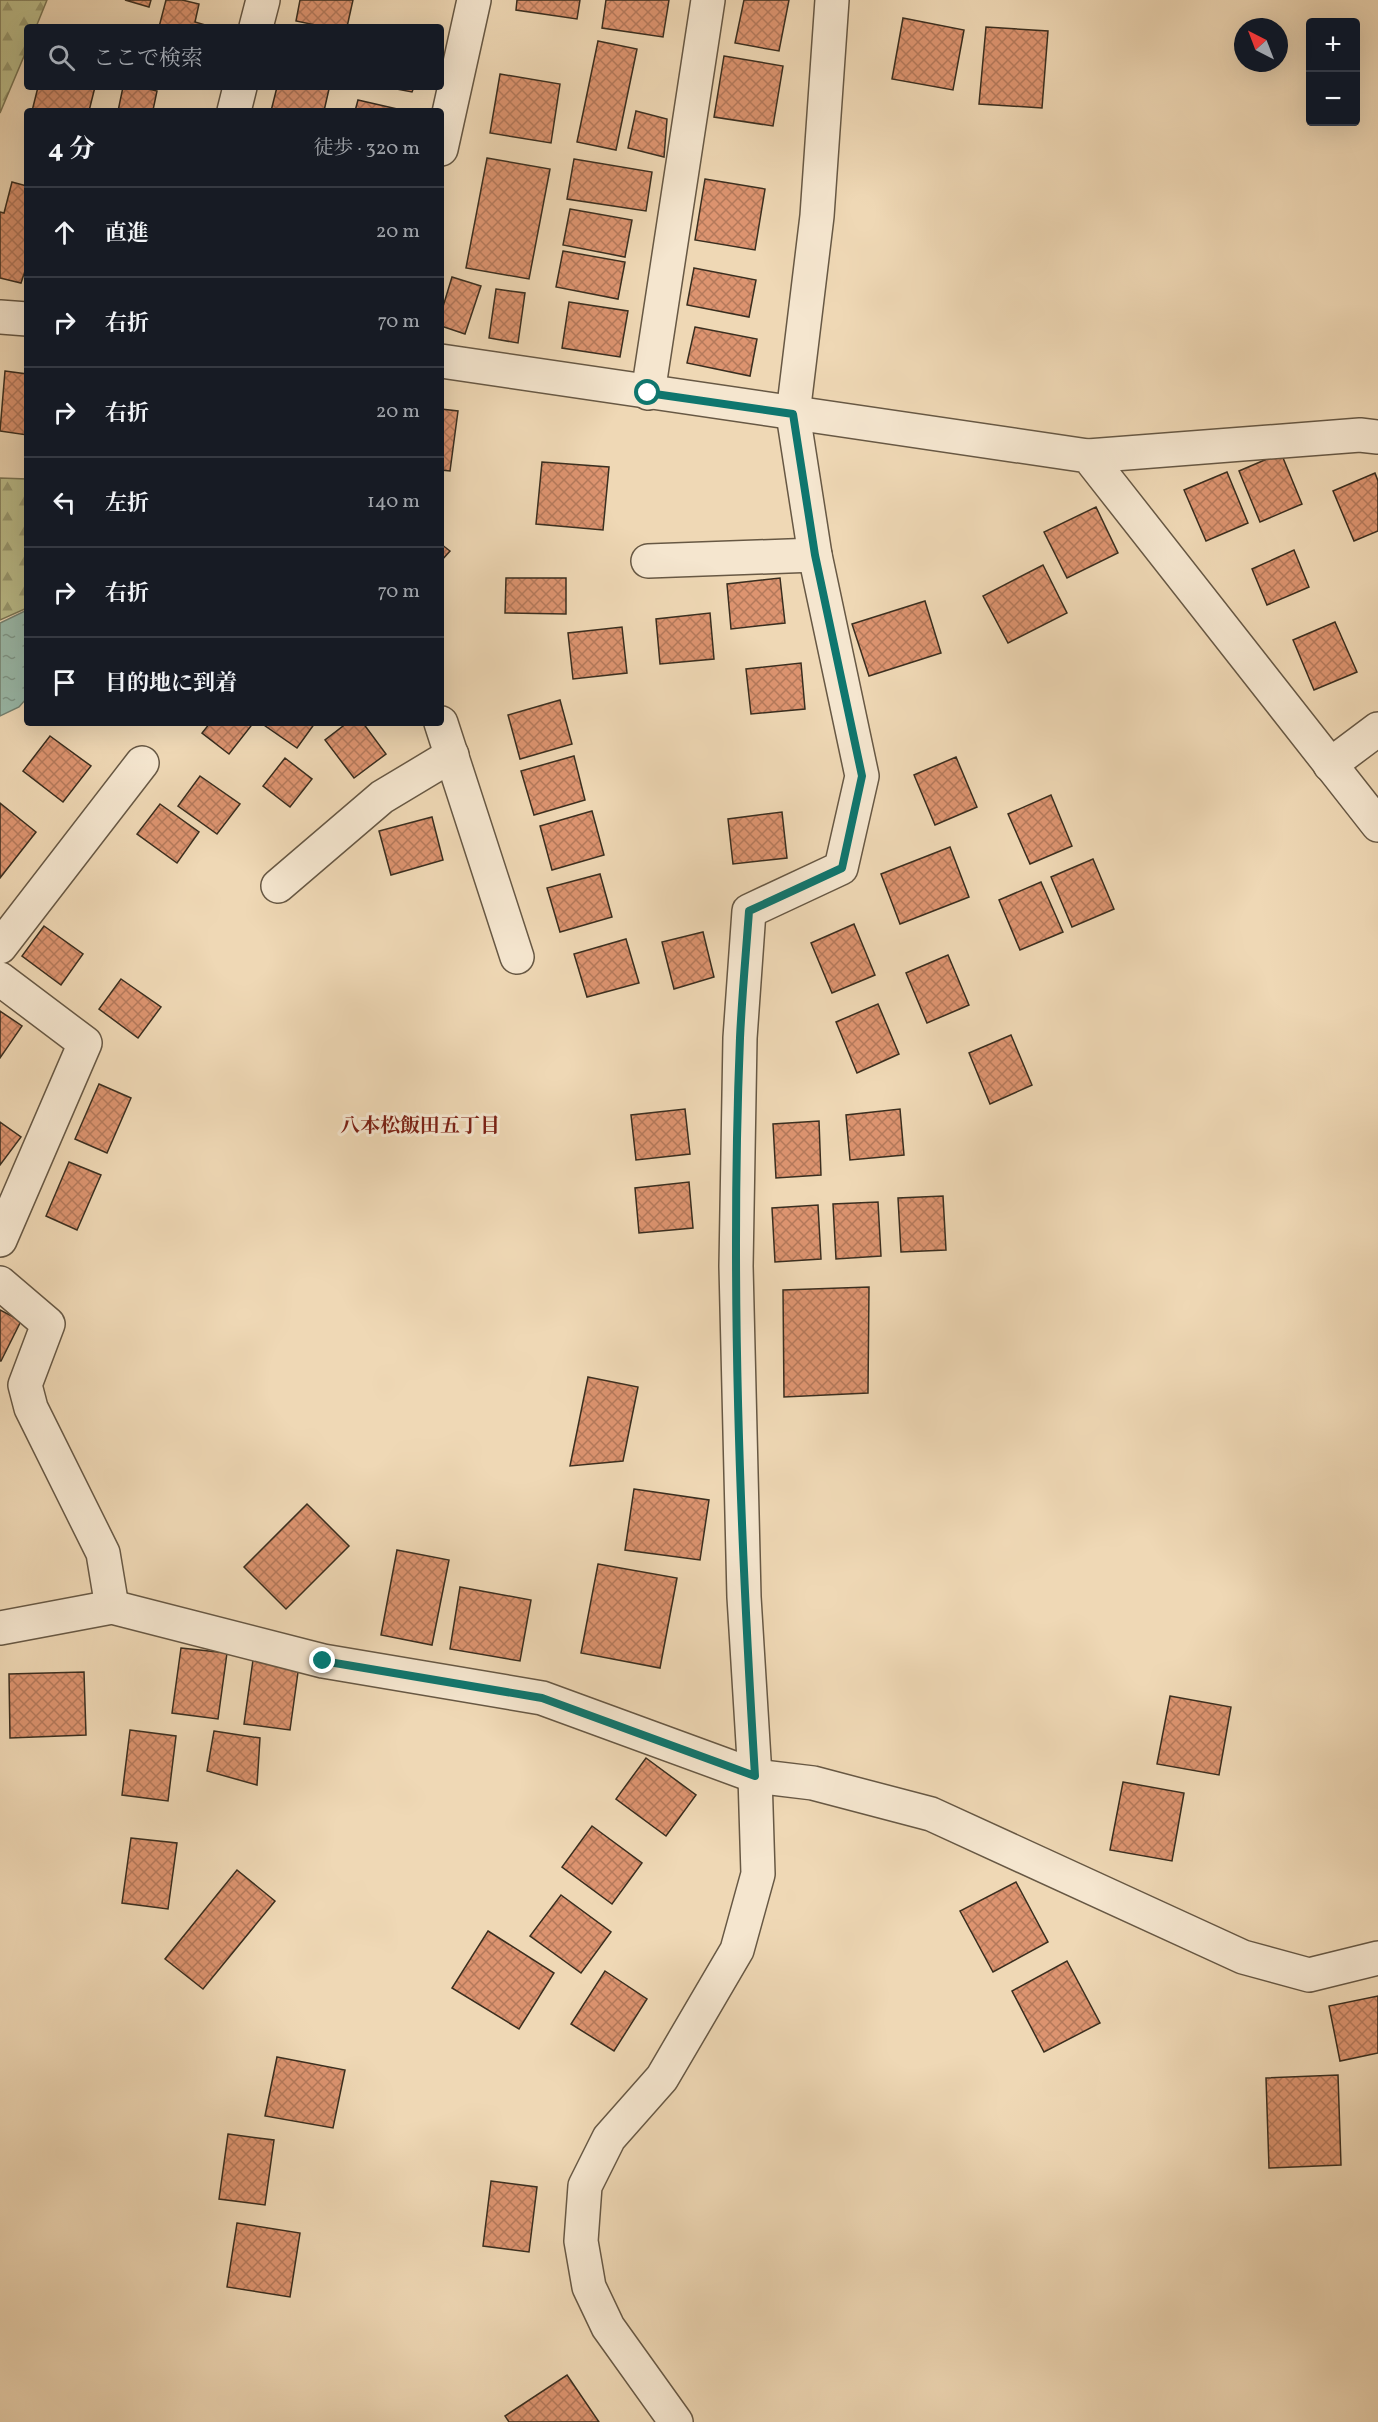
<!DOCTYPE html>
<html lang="ja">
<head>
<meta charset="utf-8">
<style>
  :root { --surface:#171b24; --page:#242831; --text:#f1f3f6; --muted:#9ea1a6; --line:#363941 }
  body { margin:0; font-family:Vollkorn,"Noto Serif JP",serif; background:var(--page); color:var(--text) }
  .controls { position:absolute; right:18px; top:18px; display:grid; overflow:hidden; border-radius:6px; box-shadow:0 6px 24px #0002 }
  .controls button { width:54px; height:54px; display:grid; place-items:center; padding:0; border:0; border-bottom:2px solid var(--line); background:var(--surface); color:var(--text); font:30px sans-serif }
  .compass { position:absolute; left:1234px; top:18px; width:54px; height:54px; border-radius:50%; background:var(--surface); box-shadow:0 6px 24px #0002; rotate:318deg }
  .stop { position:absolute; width:18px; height:18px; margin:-14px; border:4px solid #0f766e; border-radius:50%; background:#fff }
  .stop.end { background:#0f766e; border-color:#fff; box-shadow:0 2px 6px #0008 }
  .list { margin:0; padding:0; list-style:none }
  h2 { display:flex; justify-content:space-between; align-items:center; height:78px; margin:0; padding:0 24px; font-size:26px }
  h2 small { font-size:20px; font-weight:400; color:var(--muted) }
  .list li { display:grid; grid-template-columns:39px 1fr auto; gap:18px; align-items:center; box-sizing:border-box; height:90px; padding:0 24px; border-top:2px solid var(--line) }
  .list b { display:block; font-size:22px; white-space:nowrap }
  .list em { font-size:20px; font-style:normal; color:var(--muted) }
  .icon { flex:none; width:33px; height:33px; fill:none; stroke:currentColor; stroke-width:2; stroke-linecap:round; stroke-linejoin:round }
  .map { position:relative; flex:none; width:1378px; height:2422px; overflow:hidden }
  .search { position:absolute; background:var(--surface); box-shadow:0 6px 24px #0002; left:24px; top:24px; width:420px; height:66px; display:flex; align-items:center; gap:15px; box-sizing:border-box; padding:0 21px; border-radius:6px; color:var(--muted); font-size:22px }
  .panel { position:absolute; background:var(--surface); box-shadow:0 6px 24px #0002; left:24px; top:108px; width:420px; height:618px; border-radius:6px }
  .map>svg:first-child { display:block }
  .forest { fill:url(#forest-firs); stroke:#7b7655; stroke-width:1.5 }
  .water { fill:url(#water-ripples); stroke:#748272; stroke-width:1.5 }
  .building { fill:url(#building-cross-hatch); stroke:#3a2e1f; stroke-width:1.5 }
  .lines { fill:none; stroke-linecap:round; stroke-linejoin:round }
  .minor-casing { stroke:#675844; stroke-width:36 }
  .minor { stroke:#f5e6cf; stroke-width:33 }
  .route { stroke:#0f766e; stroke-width:8 }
  .labels { text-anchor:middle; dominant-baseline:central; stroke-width:6; stroke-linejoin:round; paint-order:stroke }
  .neighbourhood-label { font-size:20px; font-weight:bold; fill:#7a1f14; stroke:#f5e6cf }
</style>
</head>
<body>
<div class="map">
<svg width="1378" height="2422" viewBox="0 0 1378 2422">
  <defs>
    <pattern id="forest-firs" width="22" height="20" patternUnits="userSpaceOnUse" patternTransform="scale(1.5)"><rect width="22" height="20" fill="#bcbe8b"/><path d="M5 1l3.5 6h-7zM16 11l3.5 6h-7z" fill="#9a9b71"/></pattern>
    <pattern id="water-ripples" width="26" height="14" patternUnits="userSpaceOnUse" patternTransform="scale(1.5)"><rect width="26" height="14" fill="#9abaaa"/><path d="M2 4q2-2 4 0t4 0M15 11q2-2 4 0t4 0" fill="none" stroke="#7f988a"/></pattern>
    <pattern id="building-cross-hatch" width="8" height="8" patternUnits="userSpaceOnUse" patternTransform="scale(1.5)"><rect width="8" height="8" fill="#dd9470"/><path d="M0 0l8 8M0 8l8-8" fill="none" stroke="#b4795b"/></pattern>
  </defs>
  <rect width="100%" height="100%" fill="#efd8b5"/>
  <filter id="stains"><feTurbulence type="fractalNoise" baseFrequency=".00333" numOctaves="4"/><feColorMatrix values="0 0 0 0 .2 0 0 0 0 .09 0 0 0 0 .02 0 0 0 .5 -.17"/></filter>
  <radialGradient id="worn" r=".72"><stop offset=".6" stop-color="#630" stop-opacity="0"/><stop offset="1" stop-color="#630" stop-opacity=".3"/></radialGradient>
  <g class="forest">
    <path d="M0,0H47L36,27H27V49L0,113Z"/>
    <path d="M0,478L27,479V608L0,620Z"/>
  </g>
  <path class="water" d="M27,610V698L19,707L0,716V623Z"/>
  <g class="building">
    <path d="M125,0H151L149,7Z"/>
    <path d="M166,0H182L199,4L195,22L212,27H159Z"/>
    <path d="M300,0H353L347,27H325L296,21Z"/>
    <path d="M517,0H580L577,19L516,10Z"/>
    <path d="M606,0H669L663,37L602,28Z"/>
    <path d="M744,0H789L779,51L735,43Z"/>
    <path d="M903,18L964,30L953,90L892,79Z"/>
    <path d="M986,27L1048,31L1042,108L979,104Z"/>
    <path d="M598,41L637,49L616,150L577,142Z"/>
    <path d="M724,56L783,66L773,126L714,117Z"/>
    <path d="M500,74L560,84L551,143L490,133Z"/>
    <path d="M38,87H95L89,111H32Z"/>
    <path d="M123,87H140L157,91L153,110L160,111H118Z"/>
    <path d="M277,87H319L329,89L324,111H271Z"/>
    <path d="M386,87H414L412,92Z"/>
    <path d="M358,100L406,111H355Z"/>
    <path d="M636,111L667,119L664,157L628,148Z"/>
    <path d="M487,158L550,169L529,279L466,268Z"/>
    <path d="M574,159L652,172L646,211L567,199Z"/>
    <path d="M705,179L765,189L755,250L695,240Z"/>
    <path d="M12,182L27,186V265L21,283L0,278V212L4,213Z"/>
    <path d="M570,209L632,220L625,257L563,245Z"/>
    <path d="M563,251L625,262L618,299L556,287Z"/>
    <path d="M694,268L756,280L749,317L687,305Z"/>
    <path d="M452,277L481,286L465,334L441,326V313Z"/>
    <path d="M496,289L525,293L518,343L489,338Z"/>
    <path d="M569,302L628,311L620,357L562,348Z"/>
    <path d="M695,327L757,339L750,376L687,363Z"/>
    <path d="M5,371L27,374V435L0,431Z"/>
    <path d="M441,409L458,411L450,471L441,470Z"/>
    <path d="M1281,453L1302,504L1260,522L1239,471Z"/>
    <path d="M542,462L609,467L603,530L536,524Z"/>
    <path d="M1227,472L1248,523L1206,541L1184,490Z"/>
    <path d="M1375,473L1378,481V531L1354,541L1333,491Z"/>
    <path d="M1096,507L1118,553L1067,578L1044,532Z"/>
    <path d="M441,544L450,551L441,561Z"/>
    <path d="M1294,550L1309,587L1267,605L1252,569Z"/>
    <path d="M1043,565L1067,613L1008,643L983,596Z"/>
    <path d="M506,578H566V614L505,613Z"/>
    <path d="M780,578L785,623L731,629L727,584Z"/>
    <path d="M925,601L941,653L869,676L852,624Z"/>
    <path d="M710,613L714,659L660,664L656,619Z"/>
    <path d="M1335,622L1357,672L1314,690L1293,640Z"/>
    <path d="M622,627L627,673L573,679L568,633Z"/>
    <path d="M801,663L805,709L751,714L746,669Z"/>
    <path d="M560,700L572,744L520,759L508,715Z"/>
    <path d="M210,723H247L251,726L229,754L202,733Z"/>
    <path d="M261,723H315L297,748Z"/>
    <path d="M347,723H363L386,754L354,778L325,740Z"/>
    <path d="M50,736L91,766L63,802L23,771Z"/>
    <path d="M574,756L585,800L534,815L521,771Z"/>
    <path d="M956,757L977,807L935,825L914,775Z"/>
    <path d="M285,758L312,779L290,807L263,786Z"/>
    <path d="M200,776L240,804L217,834L178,806Z"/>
    <path d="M1051,795L1072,846L1030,864L1008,814Z"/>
    <path d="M0,803L36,832L0,878Z"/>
    <path d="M160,804L199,832L177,863L137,834Z"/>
    <path d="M592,811L604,855L552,870L540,826Z"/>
    <path d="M782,812L787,858L733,864L728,819Z"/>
    <path d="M432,817L443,860L391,875L379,831Z"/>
    <path d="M950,847L969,897L900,924L881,874Z"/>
    <path d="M1093,859L1114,909L1072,927L1051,877Z"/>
    <path d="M600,874L612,917L560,932L547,888Z"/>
    <path d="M1041,882L1063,932L1020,950L999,900Z"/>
    <path d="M854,924L875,975L832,993L811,943Z"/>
    <path d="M44,926L83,954L61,985L22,956Z"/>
    <path d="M703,932L714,977L674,989L662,942Z"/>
    <path d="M626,939L639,983L587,997L574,954Z"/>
    <path d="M948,955L969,1005L927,1023L906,973Z"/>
    <path d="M121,979L161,1007L138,1038L99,1009Z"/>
    <path d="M878,1004L899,1054L857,1073L836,1022Z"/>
    <path d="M0,1011L22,1026L0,1058Z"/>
    <path d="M1011,1035L1032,1085L990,1104L969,1053Z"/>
    <path d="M99,1084L131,1098L107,1153L75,1139Z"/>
    <path d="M685,1109L690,1154L636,1160L631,1115Z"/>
    <path d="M900,1109L904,1155L850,1160L846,1115Z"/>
    <path d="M819,1121L821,1175L776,1178L773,1124Z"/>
    <path d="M0,1122L21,1137L0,1165Z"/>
    <path d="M69,1162L101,1175L77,1230L46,1216Z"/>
    <path d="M689,1182L693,1228L639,1233L635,1188Z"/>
    <path d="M943,1196L946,1250L901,1252L898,1198Z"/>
    <path d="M878,1202L881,1256L836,1259L833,1204Z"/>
    <path d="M818,1205L821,1259L775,1262L772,1208Z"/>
    <path d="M869,1287L868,1393L784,1397L783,1290Z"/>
    <path d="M0,1310L21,1321L1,1361H0Z"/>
    <path d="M588,1377L638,1387L623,1461L570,1466Z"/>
    <path d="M634,1489L709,1500L700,1560L625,1550Z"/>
    <path d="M307,1504L349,1546L286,1609L244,1567Z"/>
    <path d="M397,1550L449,1560L432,1645L381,1635Z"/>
    <path d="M598,1564L677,1578L660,1668L581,1653Z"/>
    <path d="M460,1587L531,1600L520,1661L450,1649Z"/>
    <path d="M181,1648L227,1653L218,1719L172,1713Z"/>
    <path d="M253,1660L299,1665L290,1730L244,1724Z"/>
    <path d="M84,1672L86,1735L10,1738L9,1674Z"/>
    <path d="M1170,1696L1231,1707L1219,1775L1157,1764Z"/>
    <path d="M130,1730L176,1736L168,1801L122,1795Z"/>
    <path d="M214,1731L260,1738L257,1785L207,1771Z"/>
    <path d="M646,1758L696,1795L666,1836L616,1799Z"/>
    <path d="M1123,1782L1184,1793L1172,1861L1110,1850Z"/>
    <path d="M592,1826L642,1863L612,1904L562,1867Z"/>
    <path d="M131,1838L177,1843L168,1909L122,1903Z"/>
    <path d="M237,1870L275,1901L203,1989L165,1959Z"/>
    <path d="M1016,1882L1048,1942L993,1972L960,1911Z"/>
    <path d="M561,1895L611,1932L581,1973L530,1936Z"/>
    <path d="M488,1931L554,1973L519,2029L452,1988Z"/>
    <path d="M1067,1961L1100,2023L1044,2052L1012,1991Z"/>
    <path d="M605,1971L647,1999L614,2051L571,2024Z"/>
    <path d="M1378,1996V2053L1340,2061L1329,2006Z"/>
    <path d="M277,2057L345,2070L333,2128L265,2116Z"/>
    <path d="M1338,2075L1341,2165L1269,2168L1266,2078Z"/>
    <path d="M228,2134L274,2140L265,2205L219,2199Z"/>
    <path d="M491,2181L537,2187L529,2252L483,2246Z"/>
    <path d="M237,2223L300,2233L290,2297L227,2287Z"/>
    <path d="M567,2375L599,2422H509L505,2416Z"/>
  </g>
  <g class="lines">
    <g class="minor-casing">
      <g id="minor">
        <path d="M256,27L263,0"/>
        <path d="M234,111L240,87"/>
        <path d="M441,149L474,0"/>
        <path d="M0,317L27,319"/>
        <path d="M441,361L1088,456L1378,825"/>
        <path d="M648,393L708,0"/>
        <path d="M1088,456L1360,435L1378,437"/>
        <path d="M648,561L815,555"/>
        <path d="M441,723L517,957"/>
        <path d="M1330,765L1378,729"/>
        <path d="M278,886L382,797L452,755"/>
        <path d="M0,947L142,763"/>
        <path d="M0,979L85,1043L0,1240"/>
        <path d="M0,1283L48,1324L25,1385L31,1408L103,1553L112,1607"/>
        <path d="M0,1628L112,1607L323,1661L542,1698L755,1776L813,1783L931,1814L1243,1957L1309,1975L1378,1958"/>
        <path d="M676,2422L608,2327L589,2287L581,2241L585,2186L609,2138L662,2078L737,1950L758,1874L755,1776L744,1597L736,1266L740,1038L749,911L841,868L862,776L815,555L793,414L817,216L832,0"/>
      </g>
    </g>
    <use href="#minor" class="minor"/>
  </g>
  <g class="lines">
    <path class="route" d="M323,1661L542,1698L755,1776C740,1530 730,1283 740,1038C742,995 746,953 749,911L842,868L862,776L815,555L793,414L648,393"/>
  </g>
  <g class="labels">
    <g class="neighbourhood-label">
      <text x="420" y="1127">八本松飯田五丁目</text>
    </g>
  </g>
  <rect width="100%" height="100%" filter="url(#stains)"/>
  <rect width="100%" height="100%" fill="url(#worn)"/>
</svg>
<div class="controls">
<button>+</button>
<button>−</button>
</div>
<svg class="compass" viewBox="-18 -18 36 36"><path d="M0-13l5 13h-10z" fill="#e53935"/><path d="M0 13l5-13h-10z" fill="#9ea1a6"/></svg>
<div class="stop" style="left:648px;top:393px"></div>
<div class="stop end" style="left:323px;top:1661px"></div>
<div class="search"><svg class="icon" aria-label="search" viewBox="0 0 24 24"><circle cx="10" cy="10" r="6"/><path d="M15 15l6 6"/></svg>ここで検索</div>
<section class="panel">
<h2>4 分<small>徒歩 · 320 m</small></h2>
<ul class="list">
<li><svg class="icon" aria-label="ahead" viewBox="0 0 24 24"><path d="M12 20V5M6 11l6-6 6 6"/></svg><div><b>直進</b></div><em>20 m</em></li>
<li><svg class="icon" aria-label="right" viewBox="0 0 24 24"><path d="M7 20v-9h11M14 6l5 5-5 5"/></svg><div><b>右折</b></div><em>70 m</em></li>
<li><svg class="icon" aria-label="right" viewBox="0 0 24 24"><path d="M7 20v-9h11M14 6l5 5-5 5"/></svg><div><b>右折</b></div><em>20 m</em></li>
<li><svg class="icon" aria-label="left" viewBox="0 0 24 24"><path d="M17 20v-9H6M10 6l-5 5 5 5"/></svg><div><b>左折</b></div><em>140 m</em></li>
<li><svg class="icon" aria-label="right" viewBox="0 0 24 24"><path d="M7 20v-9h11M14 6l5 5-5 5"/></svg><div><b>右折</b></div><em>70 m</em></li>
<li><svg class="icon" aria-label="arrive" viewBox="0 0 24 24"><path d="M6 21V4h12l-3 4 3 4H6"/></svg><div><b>目的地に到着</b></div></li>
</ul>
</section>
</div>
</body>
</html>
